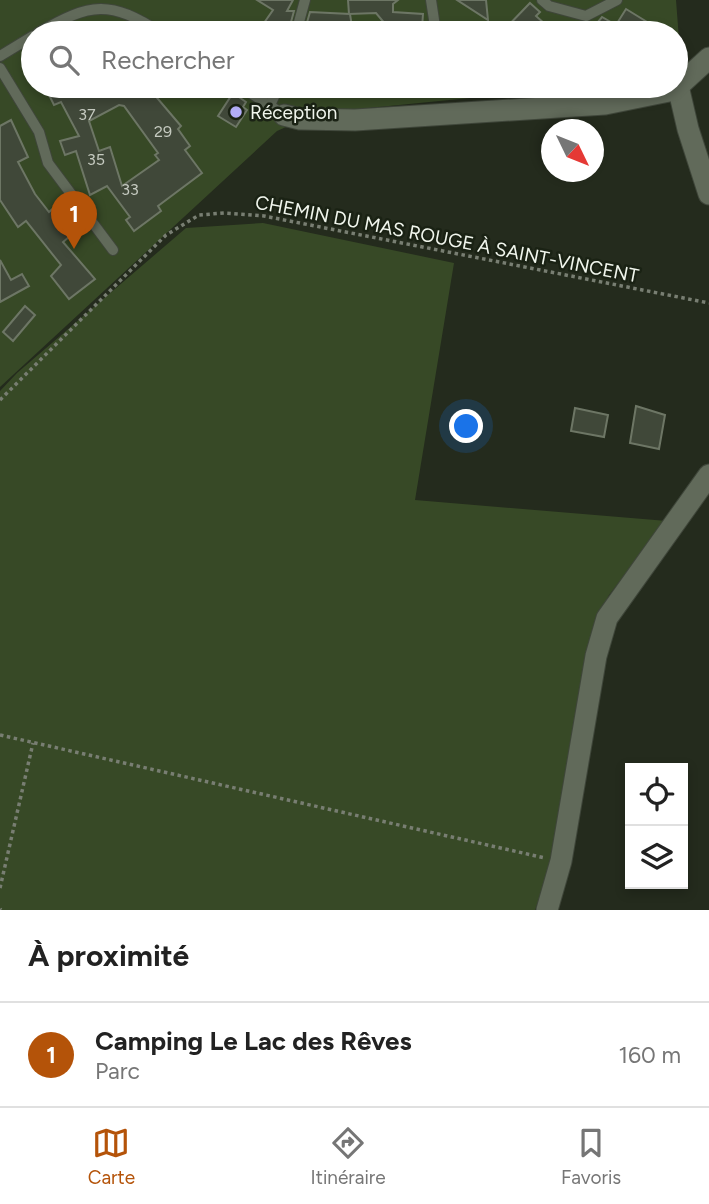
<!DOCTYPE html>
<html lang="fr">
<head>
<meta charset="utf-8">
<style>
  :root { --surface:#fff; --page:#f6f6f6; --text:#222; --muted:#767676; --line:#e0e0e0; --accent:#b45309 }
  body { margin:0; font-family:Figtree,sans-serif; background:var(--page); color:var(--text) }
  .controls { position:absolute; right:21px; bottom:21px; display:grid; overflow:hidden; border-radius:0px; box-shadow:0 4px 10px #0003 }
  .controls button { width:63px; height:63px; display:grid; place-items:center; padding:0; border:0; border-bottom:2px solid var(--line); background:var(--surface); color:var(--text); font:35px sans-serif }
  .compass { position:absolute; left:541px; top:119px; width:63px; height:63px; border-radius:50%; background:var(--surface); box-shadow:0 4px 10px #0003; rotate:133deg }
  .you { position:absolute; left:467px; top:427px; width:24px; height:24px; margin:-18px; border:5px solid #fff; border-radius:50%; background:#1a73e8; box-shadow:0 0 0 10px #1a73e833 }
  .badge { display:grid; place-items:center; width:46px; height:46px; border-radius:50%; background:var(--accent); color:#fff; font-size:23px; font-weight:700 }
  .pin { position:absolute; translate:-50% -58px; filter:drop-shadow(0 2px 4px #0008) }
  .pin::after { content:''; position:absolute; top:37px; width:24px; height:21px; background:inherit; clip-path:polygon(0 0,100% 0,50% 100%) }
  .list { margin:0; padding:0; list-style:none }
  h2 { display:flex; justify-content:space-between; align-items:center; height:91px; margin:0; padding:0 28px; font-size:30px }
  h2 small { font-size:23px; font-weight:400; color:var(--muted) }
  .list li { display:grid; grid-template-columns:46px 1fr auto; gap:21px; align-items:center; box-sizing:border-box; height:105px; padding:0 28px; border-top:2px solid var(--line) }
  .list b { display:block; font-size:26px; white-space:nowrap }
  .list p { margin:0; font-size:23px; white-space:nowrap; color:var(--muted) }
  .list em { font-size:23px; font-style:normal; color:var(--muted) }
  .icon { flex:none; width:38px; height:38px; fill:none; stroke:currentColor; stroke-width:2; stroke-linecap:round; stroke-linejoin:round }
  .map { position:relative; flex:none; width:709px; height:910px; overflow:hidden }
  .search { position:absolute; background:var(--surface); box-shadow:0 4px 10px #0003; left:21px; right:21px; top:21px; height:77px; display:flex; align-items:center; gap:18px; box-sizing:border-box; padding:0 24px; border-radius:38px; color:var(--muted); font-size:26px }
  .sheet { height:196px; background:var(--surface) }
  nav { display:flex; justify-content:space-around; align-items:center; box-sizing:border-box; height:98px; border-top:2px solid var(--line); background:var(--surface); font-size:19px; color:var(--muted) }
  nav a { display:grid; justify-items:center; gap:4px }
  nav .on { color:var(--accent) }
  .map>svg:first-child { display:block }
  .green { fill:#374926 }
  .building { fill:#404839; stroke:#6d7665; stroke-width:2; fill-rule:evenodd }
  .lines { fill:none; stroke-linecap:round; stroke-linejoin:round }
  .service-casing { stroke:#3f463a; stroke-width:12 }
  .minor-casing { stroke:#3f463a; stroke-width:23 }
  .path { stroke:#787e72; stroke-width:3.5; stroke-dasharray:3.5 3.5; stroke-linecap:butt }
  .service { stroke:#616a5a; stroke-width:10 }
  .minor { stroke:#616a5a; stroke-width:21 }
  .poi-dot { fill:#b3adf9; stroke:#1a2214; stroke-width:2.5 }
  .labels { text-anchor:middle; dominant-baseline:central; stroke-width:5; stroke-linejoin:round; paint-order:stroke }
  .number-label { font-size:16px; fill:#c5cac0 }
  .poi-label { font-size:19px; fill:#f1f6ed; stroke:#1a2214; text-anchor:start }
  .street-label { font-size:19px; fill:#f1f6ed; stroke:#1a2214 }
</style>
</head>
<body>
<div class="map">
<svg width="709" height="910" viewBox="0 0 709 910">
  <rect width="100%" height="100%" fill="#242b1d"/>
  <g class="green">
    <path d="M0,0H676L682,78H676V33H33V86H591L318,113L277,131L0,387Z"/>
    <path d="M263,223L454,263L415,500L667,521L609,595L596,621L556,853L535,910H0V391L17,373L186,228Z"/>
  </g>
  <g class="building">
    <path d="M257,0H293L287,11H294L288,33H257L273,10Z"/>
    <path d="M348,0H398L393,4V12L423,14L422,28L386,25L376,13L349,14Z"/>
    <path d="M457,0H486L488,20Z"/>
    <path d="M530,3L540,12L536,16L555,33H501Z"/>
    <path d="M626,9L665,33H602L593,28L602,17L616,25Z"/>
    <path d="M310,12L350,14L353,33H304Z"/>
    <path d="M61,86H147L181,126L178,129L190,146L185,150L202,173L158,206L161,211L134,231L126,220L130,217L107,186L90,195L76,151L65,155L60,141L79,136L61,102L54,105L48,93ZM119,105L124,106L158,153L155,155L159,160L122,186L110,147L99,151L89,121Z"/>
    <path d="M233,93L246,102L243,107L247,110L236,127L218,116Z"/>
    <path d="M11,120L28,157L18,162L35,194L49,212L57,205L77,230L63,242L95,279L69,299L51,276L61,265L26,221L18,227L0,200V126Z"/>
    <path d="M0,260L11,280L22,274L29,286L0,302Z"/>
    <path d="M25,306L35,315L13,341L3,332Z"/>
    <path d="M636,406L665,415L659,449L630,443Z"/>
    <path d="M575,408L608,415L604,437L571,431Z"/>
  </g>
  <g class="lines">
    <g class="service-casing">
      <g id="service">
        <path d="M431,0L436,33"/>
        <path d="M542,0L549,6L586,16L617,0"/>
        <path d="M38,33C91,2 110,0 161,33"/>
        <path d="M296,33L305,0"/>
        <path d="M0,56L33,36"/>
        <path d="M0,68L39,132L48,163L113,250"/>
        <path d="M240,86L284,115"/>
        <path d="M270,105L279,86"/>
      </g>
    </g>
    <g class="minor-casing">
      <g id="minor">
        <path d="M678,86L688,129L709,194"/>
        <path d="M284,115L300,119L355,120L605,104L674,90L709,58"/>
        <path d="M547,910L561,861L596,656L607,618L709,475"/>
      </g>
    </g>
    <g class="path">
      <path d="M0,400L166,235L199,215L224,213L264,216L709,303"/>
      <path d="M0,735L545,858"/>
      <path d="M0,888L33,743"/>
      <path d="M0,909L1,910"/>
    </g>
    <use href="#service" class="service"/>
    <use href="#minor" class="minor"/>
  </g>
  <circle class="poi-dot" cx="236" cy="112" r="7"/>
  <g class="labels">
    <g class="number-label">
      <text x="87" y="114">37</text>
      <text x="163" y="131">29</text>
      <text x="96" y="159">35</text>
      <text x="130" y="189">33</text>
    </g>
    <g class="poi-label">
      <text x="250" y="112">Réception</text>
    </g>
    <g class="street-label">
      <text transform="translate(447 239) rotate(11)">CHEMIN DU MAS ROUGE À SAINT-VINCENT</text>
    </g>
  </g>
</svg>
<div class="controls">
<button><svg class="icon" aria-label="locate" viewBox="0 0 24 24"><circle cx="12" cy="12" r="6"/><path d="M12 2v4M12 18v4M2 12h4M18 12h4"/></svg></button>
<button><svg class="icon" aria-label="layers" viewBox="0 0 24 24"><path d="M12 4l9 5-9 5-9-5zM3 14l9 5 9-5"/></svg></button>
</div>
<svg class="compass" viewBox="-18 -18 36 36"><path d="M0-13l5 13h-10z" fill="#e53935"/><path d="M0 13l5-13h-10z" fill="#767676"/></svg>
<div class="you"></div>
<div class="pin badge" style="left:74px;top:249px">1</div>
<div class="search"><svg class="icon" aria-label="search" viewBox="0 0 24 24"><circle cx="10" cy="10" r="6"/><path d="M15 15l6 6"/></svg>Rechercher</div>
</div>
<section class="sheet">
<h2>À proximité<small></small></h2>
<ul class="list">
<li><span class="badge">1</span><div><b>Camping Le Lac des Rêves</b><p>Parc</p></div><em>160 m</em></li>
</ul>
</section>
<nav>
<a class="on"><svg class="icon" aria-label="map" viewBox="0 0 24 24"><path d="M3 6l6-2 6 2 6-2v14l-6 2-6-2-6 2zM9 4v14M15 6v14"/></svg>Carte</a>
<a><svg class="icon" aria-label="directions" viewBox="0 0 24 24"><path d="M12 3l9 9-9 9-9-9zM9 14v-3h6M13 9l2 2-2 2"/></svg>Itinéraire</a>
<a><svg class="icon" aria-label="saved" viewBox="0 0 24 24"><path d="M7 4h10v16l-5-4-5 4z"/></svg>Favoris</a>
</nav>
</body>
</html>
